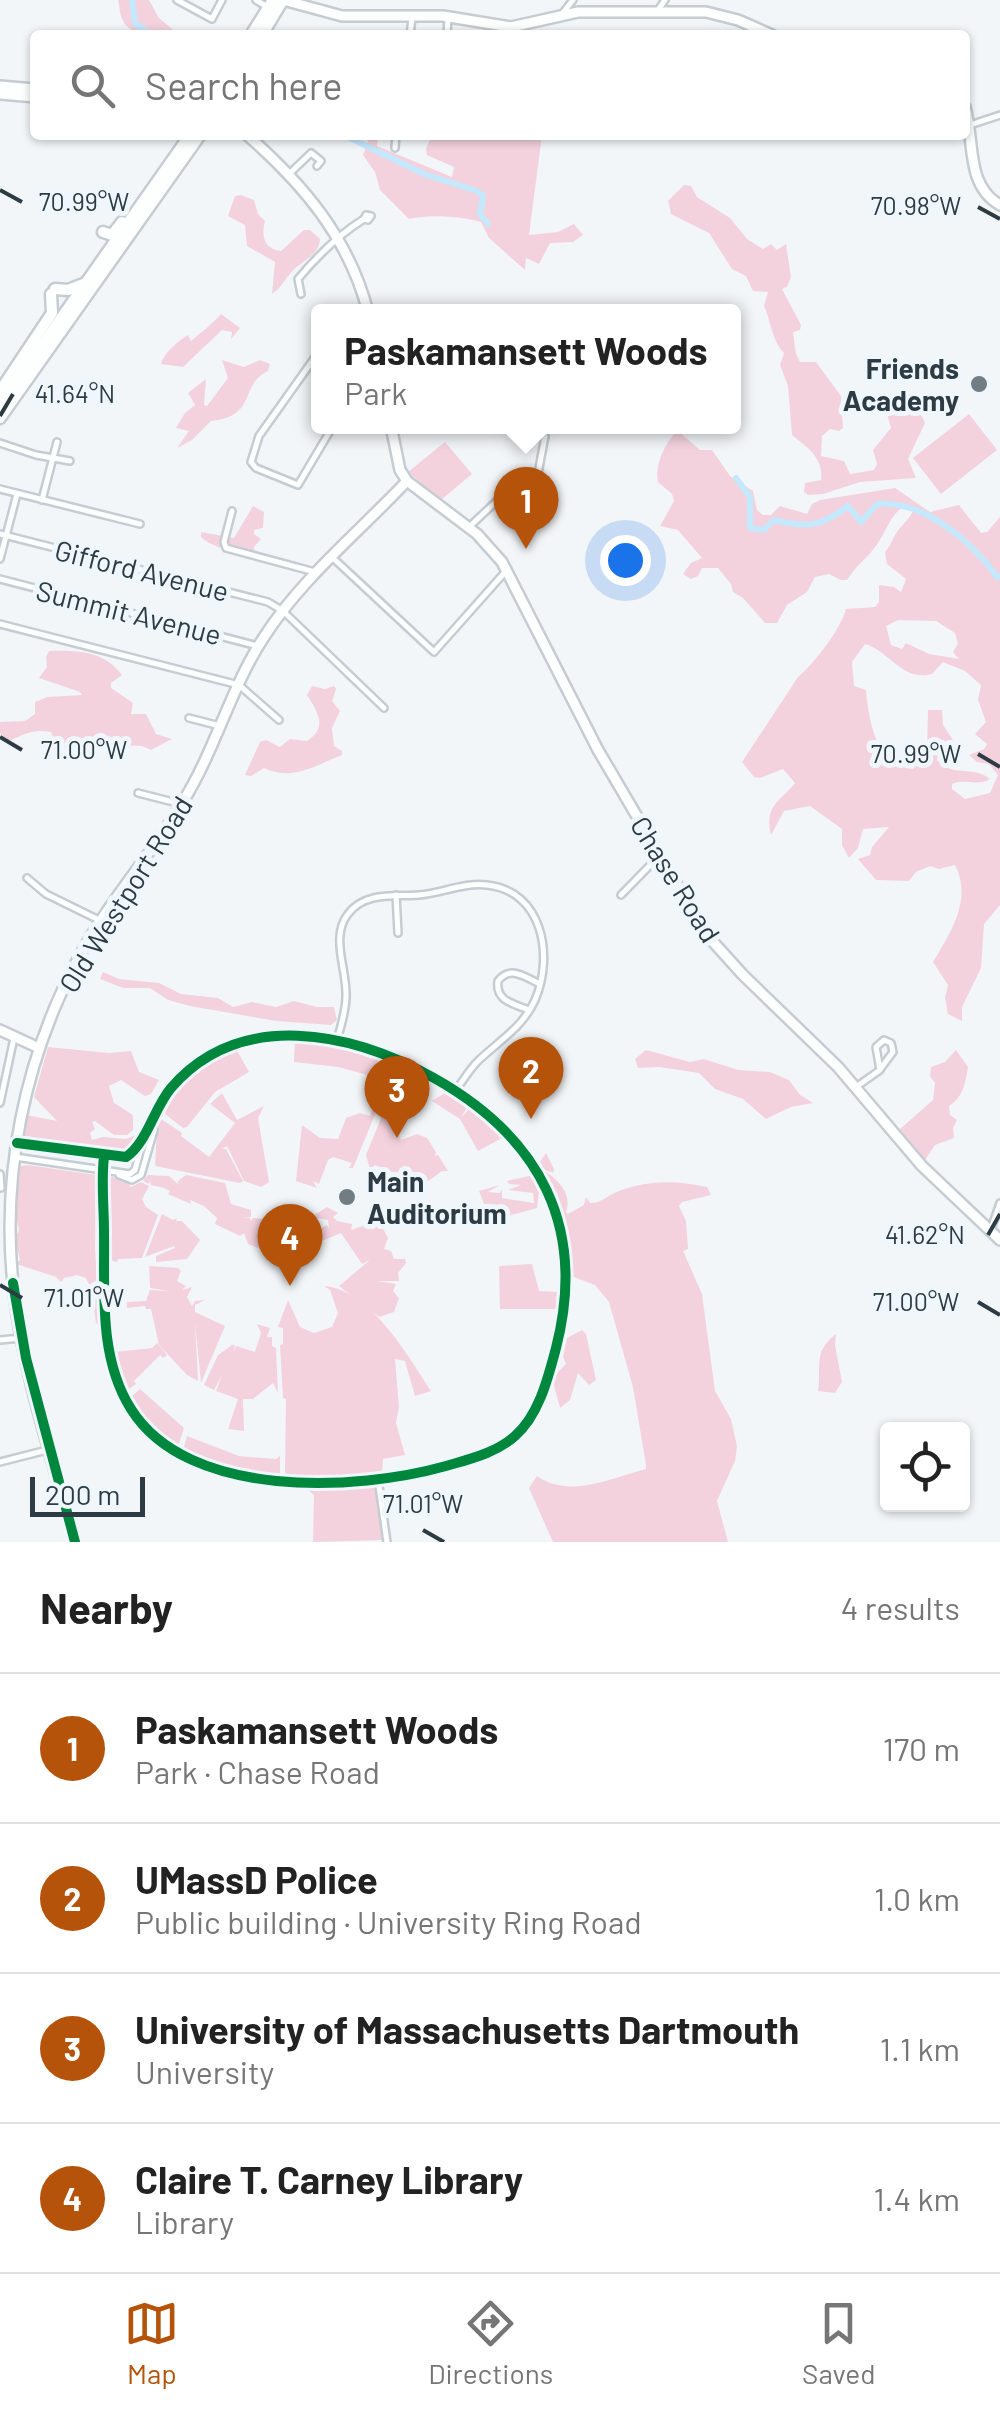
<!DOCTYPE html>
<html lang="en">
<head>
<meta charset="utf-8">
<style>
  :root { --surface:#fff; --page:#f2f2f2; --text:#222; --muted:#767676; --line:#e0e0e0; --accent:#b45309 }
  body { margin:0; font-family:Barlow,sans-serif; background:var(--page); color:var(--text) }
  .controls { position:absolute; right:30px; bottom:30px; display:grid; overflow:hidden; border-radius:10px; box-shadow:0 2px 8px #0004 }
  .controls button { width:90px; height:90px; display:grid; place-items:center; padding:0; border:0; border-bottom:2px solid var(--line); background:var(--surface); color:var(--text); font:50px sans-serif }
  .scale { position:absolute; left:30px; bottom:25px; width:115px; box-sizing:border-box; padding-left:10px; border:5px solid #2d3c44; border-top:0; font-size:28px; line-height:35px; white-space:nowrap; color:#2d3c44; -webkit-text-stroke:8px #f0f7fc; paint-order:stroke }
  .you { position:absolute; left:625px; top:560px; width:35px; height:35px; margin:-25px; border:8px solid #fff; border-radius:50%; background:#1a73e8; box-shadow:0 0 0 15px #1a73e833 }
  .badge { display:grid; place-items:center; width:65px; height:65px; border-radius:50%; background:var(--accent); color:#fff; font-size:32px; font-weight:700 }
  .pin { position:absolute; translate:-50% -82px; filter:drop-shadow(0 2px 5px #0008) }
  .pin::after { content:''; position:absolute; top:52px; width:35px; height:30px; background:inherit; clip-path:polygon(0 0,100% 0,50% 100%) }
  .popup { position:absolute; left:311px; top:304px; width:430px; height:130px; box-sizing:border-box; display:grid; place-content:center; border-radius:10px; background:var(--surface); filter:drop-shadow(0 2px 8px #0005); font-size:32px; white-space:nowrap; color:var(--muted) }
  .popup b { font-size:38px; color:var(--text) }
  .popup::after { content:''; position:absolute; left:50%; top:100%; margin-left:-20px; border:20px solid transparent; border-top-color:var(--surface) }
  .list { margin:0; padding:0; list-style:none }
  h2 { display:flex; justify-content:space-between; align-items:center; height:130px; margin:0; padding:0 40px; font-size:42px }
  h2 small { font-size:32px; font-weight:400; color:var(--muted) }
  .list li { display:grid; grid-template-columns:65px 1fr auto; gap:30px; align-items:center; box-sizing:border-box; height:150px; padding:0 40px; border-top:2px solid var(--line) }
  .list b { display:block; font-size:38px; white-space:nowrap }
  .list p { margin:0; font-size:32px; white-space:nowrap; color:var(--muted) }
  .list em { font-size:32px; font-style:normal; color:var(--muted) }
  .icon { flex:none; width:55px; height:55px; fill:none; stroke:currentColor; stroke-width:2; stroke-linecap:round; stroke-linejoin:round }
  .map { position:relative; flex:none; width:1000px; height:1542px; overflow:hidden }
  .search { position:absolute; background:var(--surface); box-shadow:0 2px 8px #0004; left:30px; right:30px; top:30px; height:110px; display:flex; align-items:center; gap:25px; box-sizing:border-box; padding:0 35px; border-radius:10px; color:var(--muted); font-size:38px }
  .sheet { height:730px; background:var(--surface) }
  nav { display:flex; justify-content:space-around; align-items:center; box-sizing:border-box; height:140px; border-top:2px solid var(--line); background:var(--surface); font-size:28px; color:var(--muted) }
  nav a { display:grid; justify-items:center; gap:5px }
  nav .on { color:var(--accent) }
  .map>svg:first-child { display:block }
  .green { fill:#f3d2de; fill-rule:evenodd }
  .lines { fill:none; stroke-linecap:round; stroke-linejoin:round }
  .river { stroke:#c4e8fc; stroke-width:6 }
  .street-casing { stroke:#c5cdd2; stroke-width:10 }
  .secondary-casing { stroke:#c5cdd2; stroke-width:14 }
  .primary-casing { stroke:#c5cdd2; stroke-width:15 }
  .street { stroke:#fdfefe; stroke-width:5 }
  .secondary { stroke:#fdfefe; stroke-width:9 }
  .primary { stroke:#fdfefe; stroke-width:10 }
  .cycleway-casing { stroke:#f0f7fc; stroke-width:16 }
  .cycleway { stroke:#00873e; stroke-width:10 }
  .ticks { fill:none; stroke:#2d3c44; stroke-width:4 }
  .poi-dot { fill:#727d83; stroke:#f0f7fc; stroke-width:4 }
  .labels { text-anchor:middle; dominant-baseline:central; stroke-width:10; stroke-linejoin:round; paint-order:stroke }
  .poi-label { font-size:28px; font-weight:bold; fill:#2d3c44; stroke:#f0f7fc; text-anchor:end }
  .street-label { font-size:28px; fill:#2d3c44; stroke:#f0f7fc }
  .ticks-label { font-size:25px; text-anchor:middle; fill:#2d3c44; stroke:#f0f7fc; stroke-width:10; stroke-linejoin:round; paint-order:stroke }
</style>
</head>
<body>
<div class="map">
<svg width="1000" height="1542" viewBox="0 0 1000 1542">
  <rect width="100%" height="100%" fill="#f3f6f9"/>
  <g class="green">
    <path d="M118,0H149L159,18L179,35C160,35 128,40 121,16C119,11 120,5 118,0Z"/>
    <path d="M360,135H378L377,146L452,177L454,167L427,155L426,149L432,135H542L529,235L558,232L574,224L583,235L573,242L550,243L539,264L526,258L525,270L489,238L481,222C462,216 428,214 409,219L380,190L375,172L363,155L368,141Z"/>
    <path d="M684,185L691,186L697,197L730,218L747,239L763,249L771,244L777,250L786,244L791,277L787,287L782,289L801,325L800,330L793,332L796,354L800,362H816L841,396L843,428L839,431L830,429L822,436L821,456L844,461L850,474L874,470L877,464L873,450L891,428L886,411C899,399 919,405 925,423L908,459L916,478L860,482L823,494L808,495L804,492L805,483L821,480C824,458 807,447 792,435L788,386L780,365L784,353C772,341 771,321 764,306L768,292L753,291L746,276L732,269L709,233L671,214L668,201Z"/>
    <path d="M241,195L254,200L258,214L265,221C261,236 264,249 281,251L304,230H310L320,239C319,257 298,262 289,275C282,283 281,288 272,294L275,262L247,246L245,225L228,216L235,196Z"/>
    <path d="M221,314L240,328L231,339L232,332L222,330L183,367L161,364C164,353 178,341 188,335L191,341C203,331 211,325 221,314Z"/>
    <path d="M222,360L244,367L260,360L270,364L268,371C239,384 258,417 211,421L192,440L177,448L189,431L176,428L185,413L195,405L188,393L206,379L204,405L207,406L228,378Z"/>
    <path d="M969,414L997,450L941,494L913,458Z"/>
    <path d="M678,431L700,450H712L730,476L753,491L757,510L763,515H771L780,506L807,514L812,504L820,500L895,488L930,512L959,505L981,533L987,532L1000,517V905L984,924L981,968L962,1007V1021L948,1014L945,998L948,985L933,962C950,934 973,899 955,865L939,869L930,866L916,872L909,881L876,880L858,859L870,855L872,847L889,827L863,829L858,848L849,858L842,845V829L810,806L784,811L771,835C764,805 780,802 795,783L783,769L760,778L754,777L742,762L798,677C814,664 842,627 846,609L875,607L879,602V585L894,587L901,592L906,579L887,564L885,552C891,545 892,540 897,532C903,523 911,519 914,507C907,506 905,505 899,510C890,518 884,534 878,543C870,556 855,566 847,580H841L829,574L815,577L807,592L787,605L777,623H765L743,598L733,592L731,584L718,568H702L698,576L691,579L683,574L691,563L702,558L678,530L660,526L674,501L672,494L658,482C654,467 666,439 678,431ZM898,620L936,621L955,633L958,644L953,652L959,659L929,654L906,643L902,649L891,645L886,626ZM865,644C890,651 902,682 932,674L943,662L965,671L981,685L978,700L986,722L975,734L987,744L984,749L969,755L977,762L989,764L998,775L990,793L965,799L952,789V784C965,778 978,787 990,779C973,765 953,778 937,760L940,739L944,741L950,762L956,753L955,743L943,725L942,710H928L927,750L913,769C876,766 869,722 866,690L854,686L852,662Z"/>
    <path d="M445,442L472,474L441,500L408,472Z"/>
    <path d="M253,506L264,512L263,528L254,530V534L261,539L254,547L255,554C237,553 214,549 201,537V532L234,538Z"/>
    <path d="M49,651C78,650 104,651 122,675L111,683V688L133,703L131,714H146L156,734L172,739L151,750L142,746L112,745L85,752L74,748L61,752L57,748L51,732C33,728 20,736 7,742L0,733V722L25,721L35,714V702L47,697L82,695L80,692L39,678L47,667L46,657Z"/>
    <path d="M312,686L325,689L334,686L336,689L332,701L340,711L332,728L334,746L342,751V755C315,765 293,782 264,768L251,776L245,775L260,742L266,740L280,747L290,739L307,741C328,727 318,713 307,695Z"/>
    <path d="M103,972L119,979L159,983L181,994L218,998L233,1007L252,1002L276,1007L294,1001L317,1007H334L337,1020L331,1025L276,1021L190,1006L168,1000L150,988H123L100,979Z"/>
    <path d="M295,1037L348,1046L380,1056L375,1077L338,1067L294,1062Z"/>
    <path d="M48,1047L109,1053L131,1051L139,1072L159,1080L151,1094L145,1096L121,1080L109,1086L114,1103L133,1115V1130L127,1135H114L95,1121L92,1122L95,1129L90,1133L92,1140L103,1137L126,1139L136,1135L138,1138L131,1151L112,1154L30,1141L22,1136L26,1115L57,1121L34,1097Z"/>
    <path d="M235,1047L249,1072L215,1092L187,1127L183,1128L160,1110L188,1075Z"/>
    <path d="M646,1050L690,1062L704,1059L738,1070L770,1072L789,1080L800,1095L813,1103L791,1107L766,1119L743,1099L715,1089L699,1073L659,1067L638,1068L635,1059Z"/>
    <path d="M956,1050L968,1067C965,1085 963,1097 949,1106L950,1115L957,1120L953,1128L954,1138L935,1145L925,1160L900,1129L933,1100L935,1083L930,1076L931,1067L945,1062Z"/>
    <path d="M388,1060L395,1066L353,1168H349L352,1163L333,1157L328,1160L319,1184L313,1181L317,1188L296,1181L302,1125L320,1138L338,1139L346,1118L360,1113L370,1116Z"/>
    <path d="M405,1067L411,1072L403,1090L399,1089L387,1121L396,1126L401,1140L417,1134L427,1138L436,1152L435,1156L438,1155L448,1171H442L427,1182V1175L424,1183L414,1188L408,1178L375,1165L370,1169L366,1155L401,1069Z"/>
    <path d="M448,1091L468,1105L461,1118L472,1106L504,1137L478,1151L460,1119L432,1101Z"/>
    <path d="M222,1093L237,1120L264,1106L258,1118L269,1182L261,1187L244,1181L227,1146L222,1149H226L243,1181L240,1183L155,1166L157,1129L153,1122L157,1116L182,1133L181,1136L209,1157L235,1123L210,1104Z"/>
    <path d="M546,1153L554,1169L553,1173L543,1169C556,1180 573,1191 566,1212L568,1214L584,1205L586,1197L590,1203C602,1203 608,1195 619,1191C649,1180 676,1180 707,1187L711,1195L682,1202L679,1206L686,1221L688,1249L683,1251L702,1294L715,1391L731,1419L737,1446L735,1461L717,1501L728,1542H553L529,1488L537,1476C569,1499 611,1478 646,1469V1465L633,1387L609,1302L595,1285L571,1276L563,1219L538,1165Z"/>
    <path d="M28,1165L96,1175L95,1248L100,1326L96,1323L91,1289L86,1278L77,1275L64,1278L61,1282L56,1277L16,1264L20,1260L15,1239L19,1230L16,1216L18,1171L21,1166Z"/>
    <path d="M533,1169L540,1183L537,1208L487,1222L485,1208L489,1203L485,1206L479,1191L500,1185L488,1192L500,1193L502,1189V1198L534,1203L533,1193L508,1190L521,1185L509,1184L507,1181L529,1176Z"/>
    <path d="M148,1175L169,1176L178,1184V1181L186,1175L225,1183L231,1204L251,1210V1217L244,1218H250V1221L253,1218L264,1219L266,1224L269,1211L276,1212V1223H285L288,1230L287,1224L292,1219L288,1211L308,1219L309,1224L287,1244L315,1222L319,1225L318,1230L327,1225L329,1229L328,1220L311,1217L327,1207L338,1213L333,1217L337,1221L352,1224L351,1230L365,1225L368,1219L380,1223L388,1238L384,1249L391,1251L394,1259H405L406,1263L398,1273L399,1281H377L396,1284L393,1291L399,1298L394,1312L379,1317L339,1286L370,1260L362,1264L341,1233L315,1244L308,1260L290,1261L284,1269L274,1265L272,1255L269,1257L266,1251L248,1244L244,1233L240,1236L215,1224L217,1218L204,1206L190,1200L191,1204L168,1194L170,1191L164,1188L151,1185L150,1180L149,1184L143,1181Z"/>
    <path d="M112,1177L127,1182L131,1187L141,1182L149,1186L142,1199L146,1207L158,1215L142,1258L118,1259L117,1262L108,1260L107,1179Z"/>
    <path d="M162,1214L173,1220L177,1218L176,1221H182L200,1240L187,1259L156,1262V1256L175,1248L174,1246L145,1257Z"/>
    <path d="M532,1264L539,1291L557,1292L556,1309H500L499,1266Z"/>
    <path d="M149,1266L178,1268L181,1271L177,1281L186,1286L182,1290L192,1287L187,1297L192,1306L195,1301L205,1300L195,1305V1312L225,1326L201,1383L195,1322L198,1381L187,1375L159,1345L151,1309H146L145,1306L127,1308V1302L146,1301L150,1290L169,1291L150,1288Z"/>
    <path d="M324,1286C370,1289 409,1357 431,1391L415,1396L405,1361L395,1359L399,1407L396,1423L405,1455L383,1459L382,1476L288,1477L285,1472L286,1399L283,1398L280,1345L283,1344V1328L278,1327L288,1300L300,1327L314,1333L332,1327L338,1313L330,1290Z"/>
    <path d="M257,1324L270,1328L267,1337H272V1346L276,1348L278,1393L273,1383L253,1399H243L244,1431L228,1429L238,1399L216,1391L222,1375L214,1390L204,1385L218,1355L232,1345H235L233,1352L236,1346L255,1352L261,1333Z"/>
    <path d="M582,1330L586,1334L596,1380L589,1385L578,1373L570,1400L560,1408L552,1378L566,1364L563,1357L567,1338Z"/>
    <path d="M836,1334L835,1345L842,1382L835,1393L818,1391C822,1367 812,1352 836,1334Z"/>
    <path d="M157,1343L167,1355L163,1358L160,1355L134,1381L136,1384L125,1392L115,1352L152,1348Z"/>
    <path d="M140,1389L184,1428L178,1447C157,1441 140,1418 129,1399Z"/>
    <path d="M187,1436L239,1456L276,1459L280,1456V1475L232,1468L183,1451Z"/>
    <path d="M373,1484L377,1488L384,1540L313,1542L314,1495L304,1487Z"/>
  </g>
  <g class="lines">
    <g class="river">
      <path d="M132,0L135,23L151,35"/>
      <path d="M344,135L424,174L477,191L483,196L480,214L488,224"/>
      <path d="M736,478L750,497V528L764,530L774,520C808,528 820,527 848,506L861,522L877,504C923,500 971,540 997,577L1000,576"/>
    </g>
    <g class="street-casing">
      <g id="street">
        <path d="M177,0L212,19L222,0"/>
        <path d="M256,0L269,8"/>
        <path d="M658,10L665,0"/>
        <path d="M562,14L573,0"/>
        <path d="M410,35L412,18"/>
        <path d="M447,35L448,18"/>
        <path d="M970,125L1000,115"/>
        <path d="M395,148L396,135"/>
        <path d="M288,175L311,153L321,161L317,166"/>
        <path d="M366,215L371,216L368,220L364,219Z"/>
        <path d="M301,294L298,279C318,255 338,235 364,219"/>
        <path d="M318,353L259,436L251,462L256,468L298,485L333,426"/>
        <path d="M0,443L36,455L70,461"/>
        <path d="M0,489L140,524"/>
        <path d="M42,500L57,442"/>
        <path d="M232,511L224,542L226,548L315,572"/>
        <path d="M469,527L500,498L522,492L532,486L537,479L545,436"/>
        <path d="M0,534L268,602L283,611L384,708"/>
        <path d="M333,558L434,652L506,571"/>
        <path d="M0,559L17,494"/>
        <path d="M0,579L258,646"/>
        <path d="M0,624L239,685L279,720"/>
        <path d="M189,718L220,726"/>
        <path d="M138,793L181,804"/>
        <path d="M27,878L46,894L101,921"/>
        <path d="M396,895L398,933"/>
        <path d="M621,895L660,855"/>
        <path d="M529,1010C514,1004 495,1001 498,981C510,965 525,977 540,984"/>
        <path d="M337,1040C341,1026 346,1011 346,996C347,969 330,937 348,914C365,891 395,897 419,895C442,893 465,882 487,885C543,891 554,956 535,1000C523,1027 499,1041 478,1061C469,1070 463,1081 455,1091"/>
        <path d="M856,1087L880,1070L876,1047L884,1040L891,1043L893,1052L881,1068"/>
        <path d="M0,1103L14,1038"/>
        <path d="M17,1143L126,1157C147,1143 154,1108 171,1088C240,1008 352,1032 434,1078C541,1138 587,1228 556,1348C548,1378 539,1415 515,1436C496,1453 470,1459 446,1466C357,1491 188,1500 131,1409C98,1357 105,1290 104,1232C104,1207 101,1181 104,1157"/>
        <path d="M15,1157L130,1174L135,1170L143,1140"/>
        <path d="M0,1174L1,1188"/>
        <path d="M119,1175L132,1180L141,1175L154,1130L149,1123"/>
        <path d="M991,1229L1000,1203"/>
        <path d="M0,1340L21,1338"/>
        <path d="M0,1462L47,1450"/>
        <path d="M378,1479L387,1542"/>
      </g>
    </g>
    <g class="secondary-casing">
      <g id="secondary">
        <path d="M283,0L342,16H443L511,27L578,12H706L738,20L772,35"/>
        <path d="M0,86L35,89"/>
        <path d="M0,94L35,97"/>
        <path d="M965,107C975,141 965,185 1000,205"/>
        <path d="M247,135C303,184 349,238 368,312"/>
        <path d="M391,426L400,470L407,481L477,534L502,562L598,750L706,934L743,975L838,1067L922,1166L1000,1240"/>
        <path d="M0,1030L39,1048"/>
        <path d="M75,1542C53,1460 24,1377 14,1293C0,1177 24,1059 79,957C109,901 152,854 184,800C216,748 231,687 264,637C302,578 359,532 407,481"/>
      </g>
    </g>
    <g class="primary-casing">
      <g id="primary">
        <path d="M251,35L273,0"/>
        <path d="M262,35L283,0"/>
        <path d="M103,232L112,235L122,222"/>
        <path d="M55,289L68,290L86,283"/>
        <path d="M0,391L52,313L51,294"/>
        <path d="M0,405L190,135"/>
        <path d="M0,418L200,135"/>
      </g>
    </g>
    <use href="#street" class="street"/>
    <use href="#secondary" class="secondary"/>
    <use href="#primary" class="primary"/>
    <g class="cycleway-casing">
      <g id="cycleway">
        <path d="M17,1143L126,1157C147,1143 154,1108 171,1088C240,1008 352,1032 434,1078C541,1138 587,1228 556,1348C548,1378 539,1415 515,1436C496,1453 470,1459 446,1466C357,1491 188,1500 131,1409C98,1357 105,1290 104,1232C104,1207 101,1181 104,1157"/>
        <path d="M13,1283L26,1358L75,1542"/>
      </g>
    </g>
    <use href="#cycleway" class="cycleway"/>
  </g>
  <path class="ticks" d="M0,190L22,202M978,207L1000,219M0,416L13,394M0,737L22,750M978,754L1000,767M988,1235L1000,1214M0,1285L22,1298M978,1302L1000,1315M423,1530L444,1542"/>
  <g class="poi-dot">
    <circle cx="979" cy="384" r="10"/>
    <circle cx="347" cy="1197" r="10"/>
  </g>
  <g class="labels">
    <g class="poi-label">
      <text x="959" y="368">Friends<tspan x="959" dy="32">Academy</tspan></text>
      <text x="367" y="1181" text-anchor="start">Main<tspan x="367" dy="32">Auditorium</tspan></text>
    </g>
    <g class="street-label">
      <text transform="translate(142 570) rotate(14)">Gifford Avenue</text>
      <text transform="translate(129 612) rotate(14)">Summit Avenue</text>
      <text transform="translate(676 879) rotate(58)">Chase Road</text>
      <text transform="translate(125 894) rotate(-58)">Old Westport Road</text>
    </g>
  </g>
  <g class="ticks-label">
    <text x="84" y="211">70.99°W</text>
    <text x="916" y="215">70.98°W</text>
    <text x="75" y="403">41.64°N</text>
    <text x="84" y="759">71.00°W</text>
    <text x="916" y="763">70.99°W</text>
    <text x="925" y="1244">41.62°N</text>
    <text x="84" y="1307">71.01°W</text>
    <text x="916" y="1311">71.00°W</text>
    <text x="423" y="1513">71.01°W</text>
  </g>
</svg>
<div class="controls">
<button><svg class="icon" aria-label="locate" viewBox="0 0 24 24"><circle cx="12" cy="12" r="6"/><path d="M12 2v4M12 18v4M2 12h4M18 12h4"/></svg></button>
</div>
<div class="scale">200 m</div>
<div class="you"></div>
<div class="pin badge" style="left:526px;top:549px">1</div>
<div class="popup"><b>Paskamansett Woods</b>Park</div>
<div class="pin badge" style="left:531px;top:1119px">2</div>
<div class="pin badge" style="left:397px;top:1138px">3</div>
<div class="pin badge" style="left:290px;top:1286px">4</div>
<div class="search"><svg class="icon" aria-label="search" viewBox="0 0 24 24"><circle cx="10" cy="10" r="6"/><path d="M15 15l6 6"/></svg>Search here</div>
</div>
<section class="sheet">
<h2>Nearby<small>4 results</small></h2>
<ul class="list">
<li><span class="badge">1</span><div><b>Paskamansett Woods</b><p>Park · Chase Road</p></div><em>170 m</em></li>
<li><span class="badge">2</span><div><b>UMassD Police</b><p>Public building · University Ring Road</p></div><em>1.0 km</em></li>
<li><span class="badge">3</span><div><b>University of Massachusetts Dartmouth</b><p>University</p></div><em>1.1 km</em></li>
<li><span class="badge">4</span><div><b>Claire T. Carney Library</b><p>Library</p></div><em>1.4 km</em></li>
</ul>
</section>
<nav>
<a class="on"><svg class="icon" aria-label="map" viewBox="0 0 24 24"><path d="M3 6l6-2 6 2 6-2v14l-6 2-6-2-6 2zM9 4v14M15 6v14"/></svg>Map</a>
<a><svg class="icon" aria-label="directions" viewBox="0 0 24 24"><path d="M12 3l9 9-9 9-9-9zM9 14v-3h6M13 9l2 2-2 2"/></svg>Directions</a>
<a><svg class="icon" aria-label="saved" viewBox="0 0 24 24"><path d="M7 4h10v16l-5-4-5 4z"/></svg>Saved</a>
</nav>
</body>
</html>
